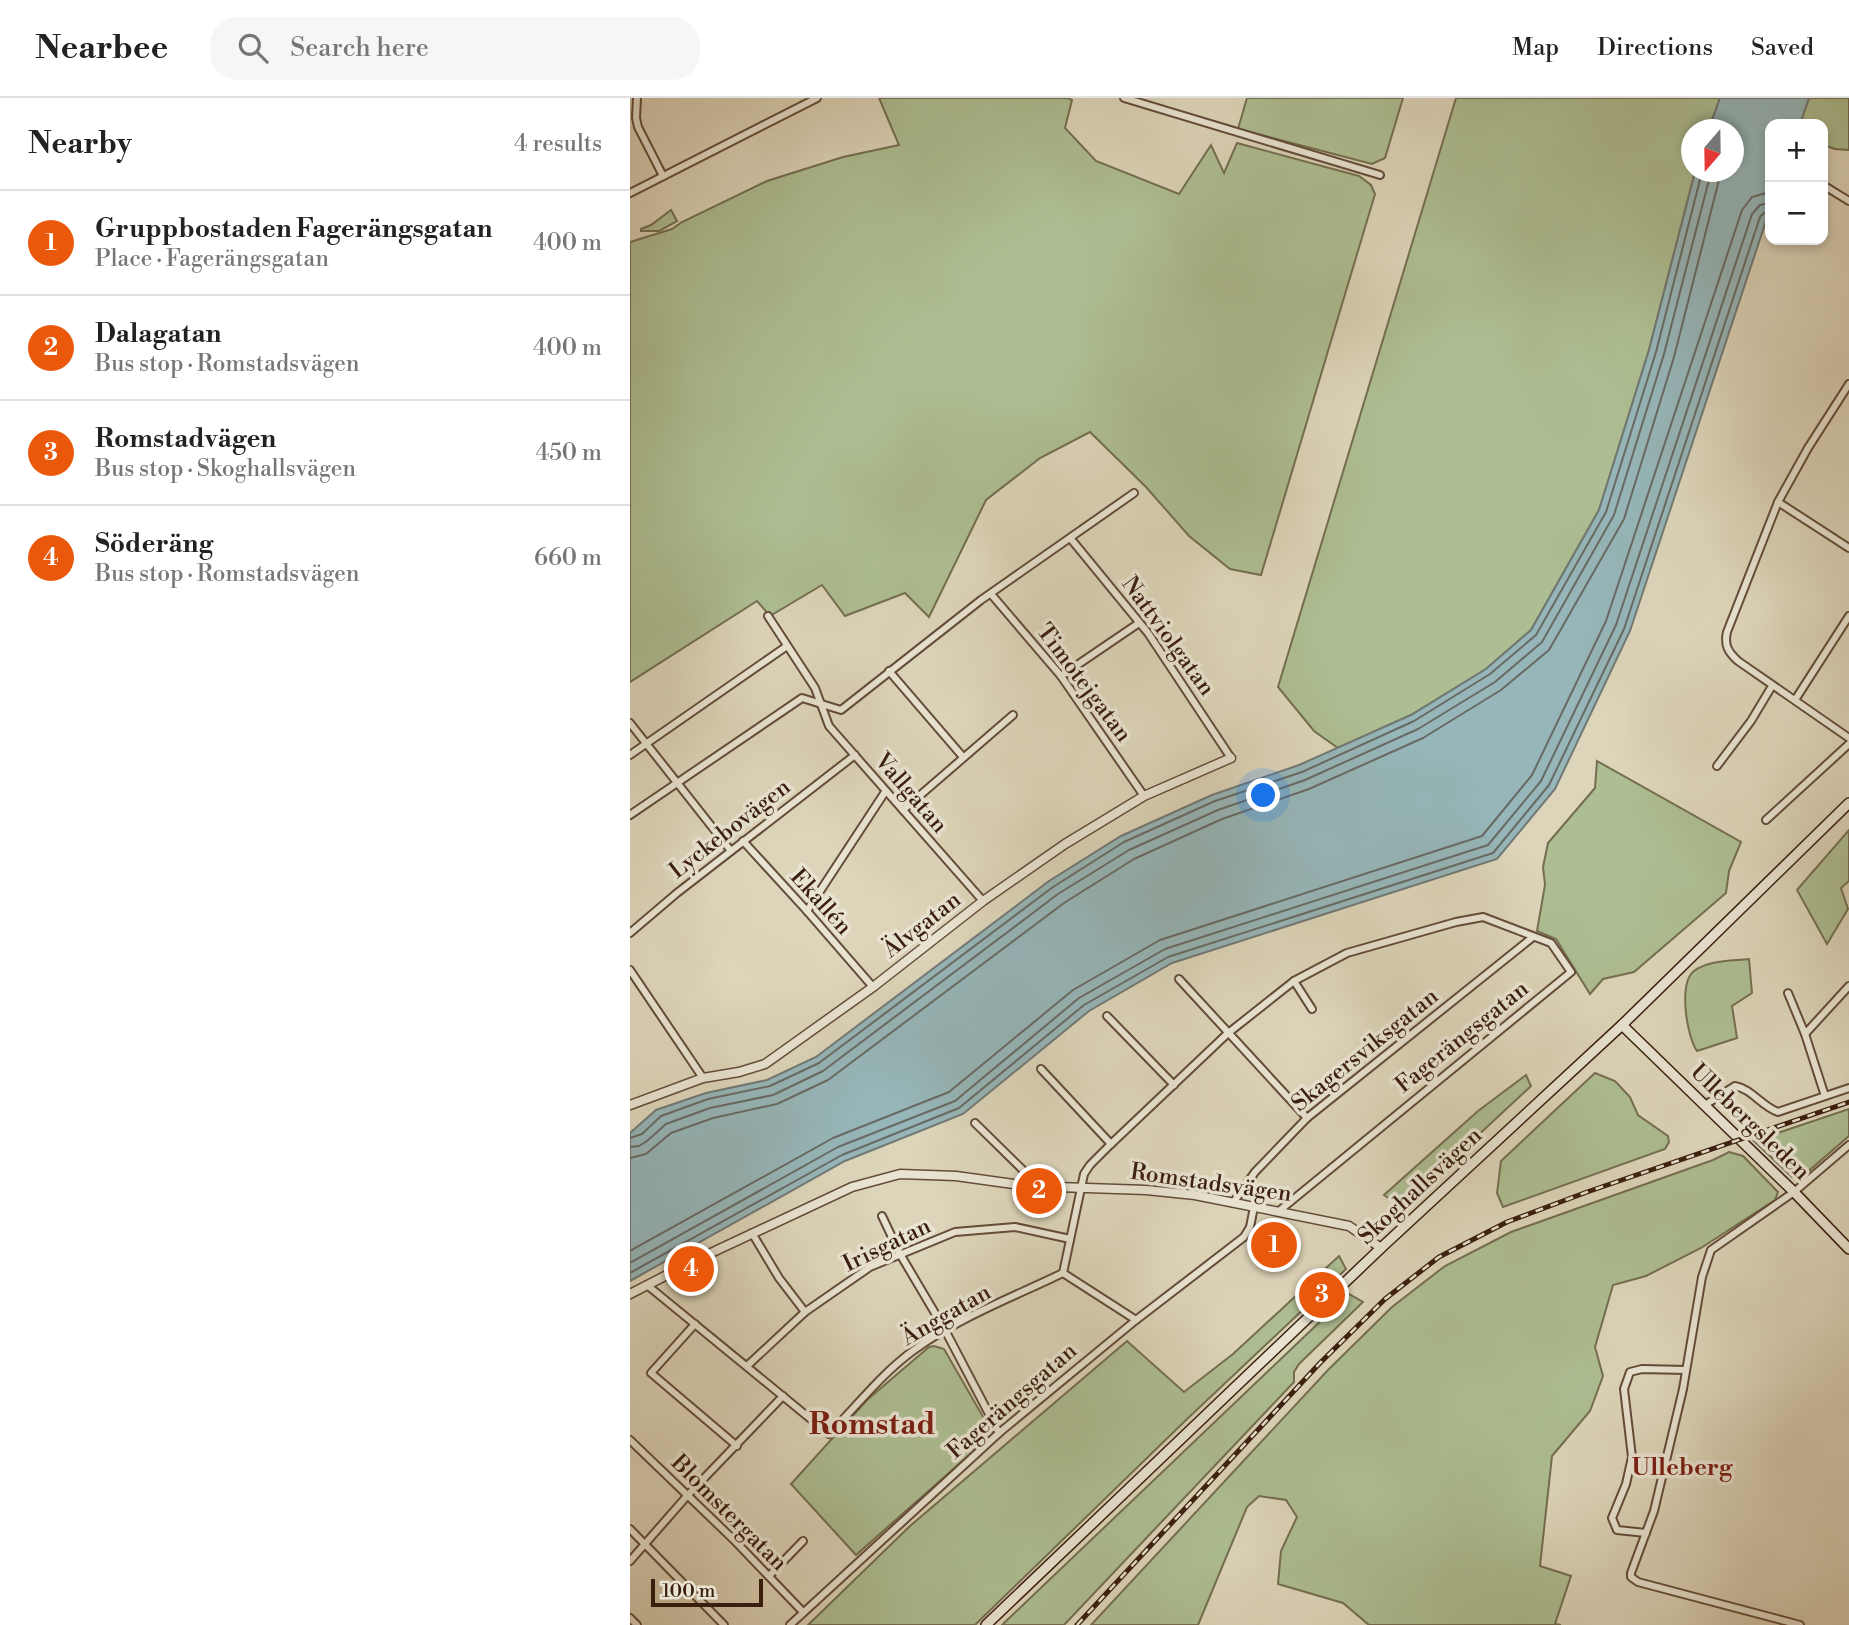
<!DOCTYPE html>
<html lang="en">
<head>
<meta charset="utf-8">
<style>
  :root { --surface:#fff; --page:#f6f6f6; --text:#222; --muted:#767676; --line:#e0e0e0; --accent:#ea580c }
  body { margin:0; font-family:"Libre Bodoni",serif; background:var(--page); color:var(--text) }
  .controls { position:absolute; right:21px; top:21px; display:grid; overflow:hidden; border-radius:14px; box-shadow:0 4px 10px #0003 }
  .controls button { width:63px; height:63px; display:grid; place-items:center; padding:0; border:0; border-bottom:2px solid var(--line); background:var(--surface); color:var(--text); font:35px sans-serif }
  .compass { position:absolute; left:1051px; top:21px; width:63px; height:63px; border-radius:50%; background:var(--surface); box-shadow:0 4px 10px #0003; rotate:200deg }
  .scale { position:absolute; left:21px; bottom:18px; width:112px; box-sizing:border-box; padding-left:7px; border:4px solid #3a1e0e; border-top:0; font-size:19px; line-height:24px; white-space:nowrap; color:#3a1e0e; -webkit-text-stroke:5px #e9e4d2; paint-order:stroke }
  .you { position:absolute; left:634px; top:698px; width:24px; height:24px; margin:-18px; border:5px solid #fff; border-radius:50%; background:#1a73e8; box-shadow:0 0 0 10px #1a73e833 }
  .badge { display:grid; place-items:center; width:46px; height:46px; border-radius:50%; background:var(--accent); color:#fff; font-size:23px; font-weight:700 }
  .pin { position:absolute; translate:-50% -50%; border:4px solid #fff; box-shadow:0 2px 7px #0006 }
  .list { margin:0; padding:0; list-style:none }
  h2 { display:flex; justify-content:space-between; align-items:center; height:91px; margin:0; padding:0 28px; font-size:30px }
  h2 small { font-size:23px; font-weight:400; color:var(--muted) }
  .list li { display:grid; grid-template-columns:46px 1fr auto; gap:21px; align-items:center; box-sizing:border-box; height:105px; padding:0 28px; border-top:2px solid var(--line) }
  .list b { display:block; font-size:26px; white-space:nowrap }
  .list p { margin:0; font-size:23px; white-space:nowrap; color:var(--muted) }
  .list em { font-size:23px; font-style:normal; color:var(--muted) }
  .icon { flex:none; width:38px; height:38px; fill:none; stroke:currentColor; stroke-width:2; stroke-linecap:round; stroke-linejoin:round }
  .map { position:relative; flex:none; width:1219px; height:1527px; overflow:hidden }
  header { display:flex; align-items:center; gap:42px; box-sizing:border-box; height:98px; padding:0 35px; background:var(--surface); border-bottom:2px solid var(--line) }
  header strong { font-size:33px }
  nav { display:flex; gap:38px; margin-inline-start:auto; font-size:24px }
  .search { width:490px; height:63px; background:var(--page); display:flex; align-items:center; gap:18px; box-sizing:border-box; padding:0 24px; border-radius:28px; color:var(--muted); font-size:26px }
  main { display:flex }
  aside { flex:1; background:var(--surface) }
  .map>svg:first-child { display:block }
  .green { fill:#adbe92; stroke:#746e50; stroke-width:2 }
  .water { fill:#96b6b9; stroke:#717975; stroke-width:2 }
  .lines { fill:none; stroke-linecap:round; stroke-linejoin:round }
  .shore { stroke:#686a64; stroke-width:2 }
  .minor-casing { stroke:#634c39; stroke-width:10 }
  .tertiary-casing { stroke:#634c39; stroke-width:11 }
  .secondary-casing { stroke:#3a1e0e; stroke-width:12 }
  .minor { stroke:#e9e4d2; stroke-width:6 }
  .tertiary { stroke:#e9e4d2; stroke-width:8 }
  .secondary { stroke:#e9e4d2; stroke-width:9 }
  .rail-casing { stroke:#3a1e0e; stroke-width:5 }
  .rail { stroke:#e9e4d2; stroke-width:2.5; stroke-dasharray:8; stroke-linecap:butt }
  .labels { text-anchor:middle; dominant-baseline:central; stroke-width:7; stroke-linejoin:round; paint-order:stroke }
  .street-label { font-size:23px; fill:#3a1e0e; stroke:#e9e4d2 }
  .neighbourhood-label { font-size:24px; font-weight:bold; fill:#7a1f14; stroke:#e9e4d2 }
  .district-label { font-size:30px; font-weight:bold; fill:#7a1f14; stroke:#e9e4d2 }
</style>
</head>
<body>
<header>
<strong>Nearbee</strong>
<div class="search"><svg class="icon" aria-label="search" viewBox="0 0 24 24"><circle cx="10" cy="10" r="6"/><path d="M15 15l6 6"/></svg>Search here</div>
<nav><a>Map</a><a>Directions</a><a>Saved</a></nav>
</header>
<main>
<aside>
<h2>Nearby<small>4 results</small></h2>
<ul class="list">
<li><span class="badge">1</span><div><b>Gruppbostaden Fagerängsgatan</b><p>Place · Fagerängsgatan</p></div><em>400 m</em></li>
<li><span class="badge">2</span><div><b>Dalagatan</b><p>Bus stop · Romstadsvägen</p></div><em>400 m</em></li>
<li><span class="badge">3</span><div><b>Romstadvägen</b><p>Bus stop · Skoghallsvägen</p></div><em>450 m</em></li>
<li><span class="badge">4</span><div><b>Söderäng</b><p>Bus stop · Romstadsvägen</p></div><em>660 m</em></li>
</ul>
</aside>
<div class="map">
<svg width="1219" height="1527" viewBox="0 0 1219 1527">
  <rect width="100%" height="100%" fill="#ddd5ba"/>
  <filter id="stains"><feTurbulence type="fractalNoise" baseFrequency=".00286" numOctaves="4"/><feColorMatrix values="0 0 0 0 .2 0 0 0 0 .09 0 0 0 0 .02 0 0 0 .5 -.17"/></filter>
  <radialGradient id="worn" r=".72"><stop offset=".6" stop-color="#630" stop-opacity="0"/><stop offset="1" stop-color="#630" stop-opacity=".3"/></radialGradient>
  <g class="green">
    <path d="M249,0H438L442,2L435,30L466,63L549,96L581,47L594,75L607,45L729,78L741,87L745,96L631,477L600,471L559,438L516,389L460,334L410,360L356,402L299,519L275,495L215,518L192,487L140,518L127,503L0,584V144L42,131L52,124L137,83L213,59L269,47Z"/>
    <path d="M617,0H773L755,60L742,66L608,31Z"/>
    <path d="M826,0H1090L1079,31L1062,32V74H1065L1019,252L969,412L901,532L856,571L781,617L708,650L684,633L648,589Z"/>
    <path d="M1179,0H1219V52L1205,51L1193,47V26H1170Z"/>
    <path d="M41,112L47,123L29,133H11V131L21,127Z"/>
    <path d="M967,663L1111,744L1099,773L1096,795L1004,874L973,881L960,896L926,841L907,833L915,787L913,769L918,745L965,690Z"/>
    <path d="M1219,732V783L1211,790L1218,811L1197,846L1167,792Z"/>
    <path d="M1119,861L1122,895L1102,908L1107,940L1067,953C1057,939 1048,886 1064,873C1078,862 1102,863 1119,861Z"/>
    <path d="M965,975L985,983L1000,999L1008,1017L1038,1038L1039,1044L1035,1051L873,1109L867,1095L871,1063Z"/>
    <path d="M896,977L901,988L771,1109L754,1097L848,1013Z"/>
    <path d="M1219,1011V1038L1174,1077L1162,1079L1124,1043Z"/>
    <path d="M1099,1054L1113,1058L1148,1094L1145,1102L1071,1150L1016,1178L983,1187L965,1249L973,1278L960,1313L922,1358L910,1468L941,1478L925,1526L931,1527H739L713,1505L648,1486L651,1453L667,1419L656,1402L629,1398L617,1409L568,1527H461L698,1272L762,1209L815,1168L881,1134L1083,1062Z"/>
    <path d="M709,1158L716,1171L555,1323L345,1527H178L280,1428L497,1243L554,1294L603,1256Z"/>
    <path d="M719,1196L733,1204L669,1266L664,1274V1284L434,1527H372Z"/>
    <path d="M304,1248L314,1251L363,1336L226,1457L161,1386L237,1302L299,1249Z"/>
  </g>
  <path class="water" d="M1090,0H1179L1170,26H1140V111L1000,533L925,691L867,761L542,865L459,913L333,1016L215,1063L0,1183V1035L26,1012L76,995L137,982L186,959L419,783L491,738L582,697L669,667L781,617L856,571L901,532L969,412L1019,252L1065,74H1104V32L1079,31Z"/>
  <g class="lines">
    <g class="shore">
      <path d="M0,1040L12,1036L31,1018L78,1001L140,988L189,965L423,789L494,744L585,703L672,674L784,623L860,576L906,537L976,414L1026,254L1072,74"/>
      <path d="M0,1049L9,1048L17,1043L36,1026L80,1010L143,997L193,973L428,796L499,752L588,712L675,682L788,631L865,584L912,544L984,417L1034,256L1081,74"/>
      <path d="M0,1060L16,1056L41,1035L83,1020L147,1006L198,982L434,805L504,761L592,721L679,691L793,640L871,592L919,552L994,421L1044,259L1091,74"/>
      <path d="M0,1153L203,1040L319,994L443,892L530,842L852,738L902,677L976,523L1112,112L1122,99L1140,94"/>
      <path d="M0,1165L208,1049L325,1003L449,900L535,851L858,747L911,683L986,527L1122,116L1130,107L1140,105"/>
      <path d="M0,1175L212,1057L329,1010L454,907L538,859L863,755L919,687L994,531L1130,119L1134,115L1140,114"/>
    </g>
    <g class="minor-casing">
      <g id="minor">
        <path d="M7,0L6,20L8,29L33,78"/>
        <path d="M494,0L750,77"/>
        <path d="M1193,87L1219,103"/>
        <path d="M0,95L187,0"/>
        <path d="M1219,286L1178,350L1148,404L1097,534C1094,547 1098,554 1108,563L1219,640"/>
        <path d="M1148,404L1219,450"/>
        <path d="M441,441L518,535L601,660"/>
        <path d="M361,496L431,578L514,698"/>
        <path d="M138,518L185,590L199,628L353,803"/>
        <path d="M259,573L333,659"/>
        <path d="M431,578L509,525"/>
        <path d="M1165,602L1219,518"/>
        <path d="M0,625L101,753"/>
        <path d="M0,657L157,548"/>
        <path d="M1087,668L1121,623L1142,588"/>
        <path d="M273,712L383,617"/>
        <path d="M0,717L172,600L211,612L351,502L504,395"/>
        <path d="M1136,722L1219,646"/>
        <path d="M113,743L177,813L243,889"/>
        <path d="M177,813L255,694"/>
        <path d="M0,835L47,795L225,657"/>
        <path d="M0,872L73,980"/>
        <path d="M549,881L677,1020"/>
        <path d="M664,883L682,911"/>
        <path d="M1158,895L1175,936L1195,998"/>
        <path d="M477,918L544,987"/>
        <path d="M1175,936L1219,888"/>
        <path d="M411,971L481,1046"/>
        <path d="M1075,1007L1105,988C1122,991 1131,1008 1148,1014L1219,990"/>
        <path d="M345,1025L396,1075L398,1088"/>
        <path d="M603,1105L625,1074L677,1020L903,839"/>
        <path d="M252,1118L270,1156L315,1232L369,1335"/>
        <path d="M122,1135L149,1180L175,1214"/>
        <path d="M17,1187L199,1336C227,1308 251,1276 284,1252C328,1220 383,1199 433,1175"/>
        <path d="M506,1222L433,1175L454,1076L460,1067L481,1046L597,936L664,883L717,855L826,824L853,819L921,845L941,874L649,1113"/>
        <path d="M65,1226L21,1275L107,1348"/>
        <path d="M117,1268L175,1214L240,1169L325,1134L385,1129L440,1141"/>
        <path d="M0,1342L104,1442L173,1514"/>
        <path d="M0,1431L94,1527"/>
        <path d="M1016,1435L987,1432L982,1420L996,1386L1002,1359L994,1291L1000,1274L1012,1271L1056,1272"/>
        <path d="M0,1463L57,1398L153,1298"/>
        <path d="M139,1478L173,1443"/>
        <path d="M0,1520L7,1527"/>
        <path d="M160,1527L369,1335L506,1222L614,1139L620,1129L624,1109"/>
        <path d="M1170,1527L1008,1484L1001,1479V1475L1024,1413L1053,1291L1072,1179L1081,1152L1164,1094L1219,1047"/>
      </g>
    </g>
    <g class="tertiary-casing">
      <g id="tertiary">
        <path d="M0,1007L73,980L109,974L135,966L243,889L353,803L435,746L514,698L601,660"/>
        <path d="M0,1196L68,1161L222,1089L270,1076L326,1078L398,1088L516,1092L565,1097L719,1128L751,1150"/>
      </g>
    </g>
    <g class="secondary-casing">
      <g id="secondary">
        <path d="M992,927L1164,1094L1219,1151"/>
        <path d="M356,1527L751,1150L992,927L1219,705"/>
      </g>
    </g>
    <use href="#minor" class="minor"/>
    <use href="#tertiary" class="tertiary"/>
    <use href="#secondary" class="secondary"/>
    <g class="rail-casing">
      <path id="rail" d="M447,1527L690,1265L755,1201L809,1159L877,1124L957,1094L1219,1004"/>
    </g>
    <use href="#rail" class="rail"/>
  </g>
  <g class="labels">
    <g class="street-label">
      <text transform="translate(538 538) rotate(54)">Nattviolgatan</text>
      <text transform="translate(454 585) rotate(53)">Timotejgatan</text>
      <text transform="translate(281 695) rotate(49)">Vallgatan</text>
      <text transform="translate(100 731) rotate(-38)">Lyckebovägen</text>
      <text transform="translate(191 804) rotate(48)">Ekallén</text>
      <text transform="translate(292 827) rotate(-38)">Älvgatan</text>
      <text transform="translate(832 939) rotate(-39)">Fagerängsgatan</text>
      <text transform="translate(735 952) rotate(-39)">Skagersviksgatan</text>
      <text transform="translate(1120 1024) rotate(44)">Ullebergsleden</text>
      <text transform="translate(581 1085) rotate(8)">Romstadsvägen</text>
      <text transform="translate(790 1088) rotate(-43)">Skoghallsvägen</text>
      <text transform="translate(257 1147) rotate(-26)">Irisgatan</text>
      <text transform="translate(316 1217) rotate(-30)">Änggatan</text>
      <text transform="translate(382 1303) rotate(-41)">Fagerängsgatan</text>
      <text transform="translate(99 1415) rotate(45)">Blomstergatan</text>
    </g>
    <g class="neighbourhood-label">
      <text x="1052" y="1370">Ulleberg</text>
    </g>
    <g class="district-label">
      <text x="242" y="1327">Romstad</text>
    </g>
  </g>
  <rect width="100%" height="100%" filter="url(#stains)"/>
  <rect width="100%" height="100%" fill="url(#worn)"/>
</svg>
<div class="controls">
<button>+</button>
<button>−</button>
</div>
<svg class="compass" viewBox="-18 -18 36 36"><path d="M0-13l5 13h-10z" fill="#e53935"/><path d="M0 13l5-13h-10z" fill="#767676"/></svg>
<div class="scale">100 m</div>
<div class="you"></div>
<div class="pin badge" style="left:644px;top:1147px">1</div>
<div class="pin badge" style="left:409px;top:1093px">2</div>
<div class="pin badge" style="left:692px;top:1197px">3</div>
<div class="pin badge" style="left:61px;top:1171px">4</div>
</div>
</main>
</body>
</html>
